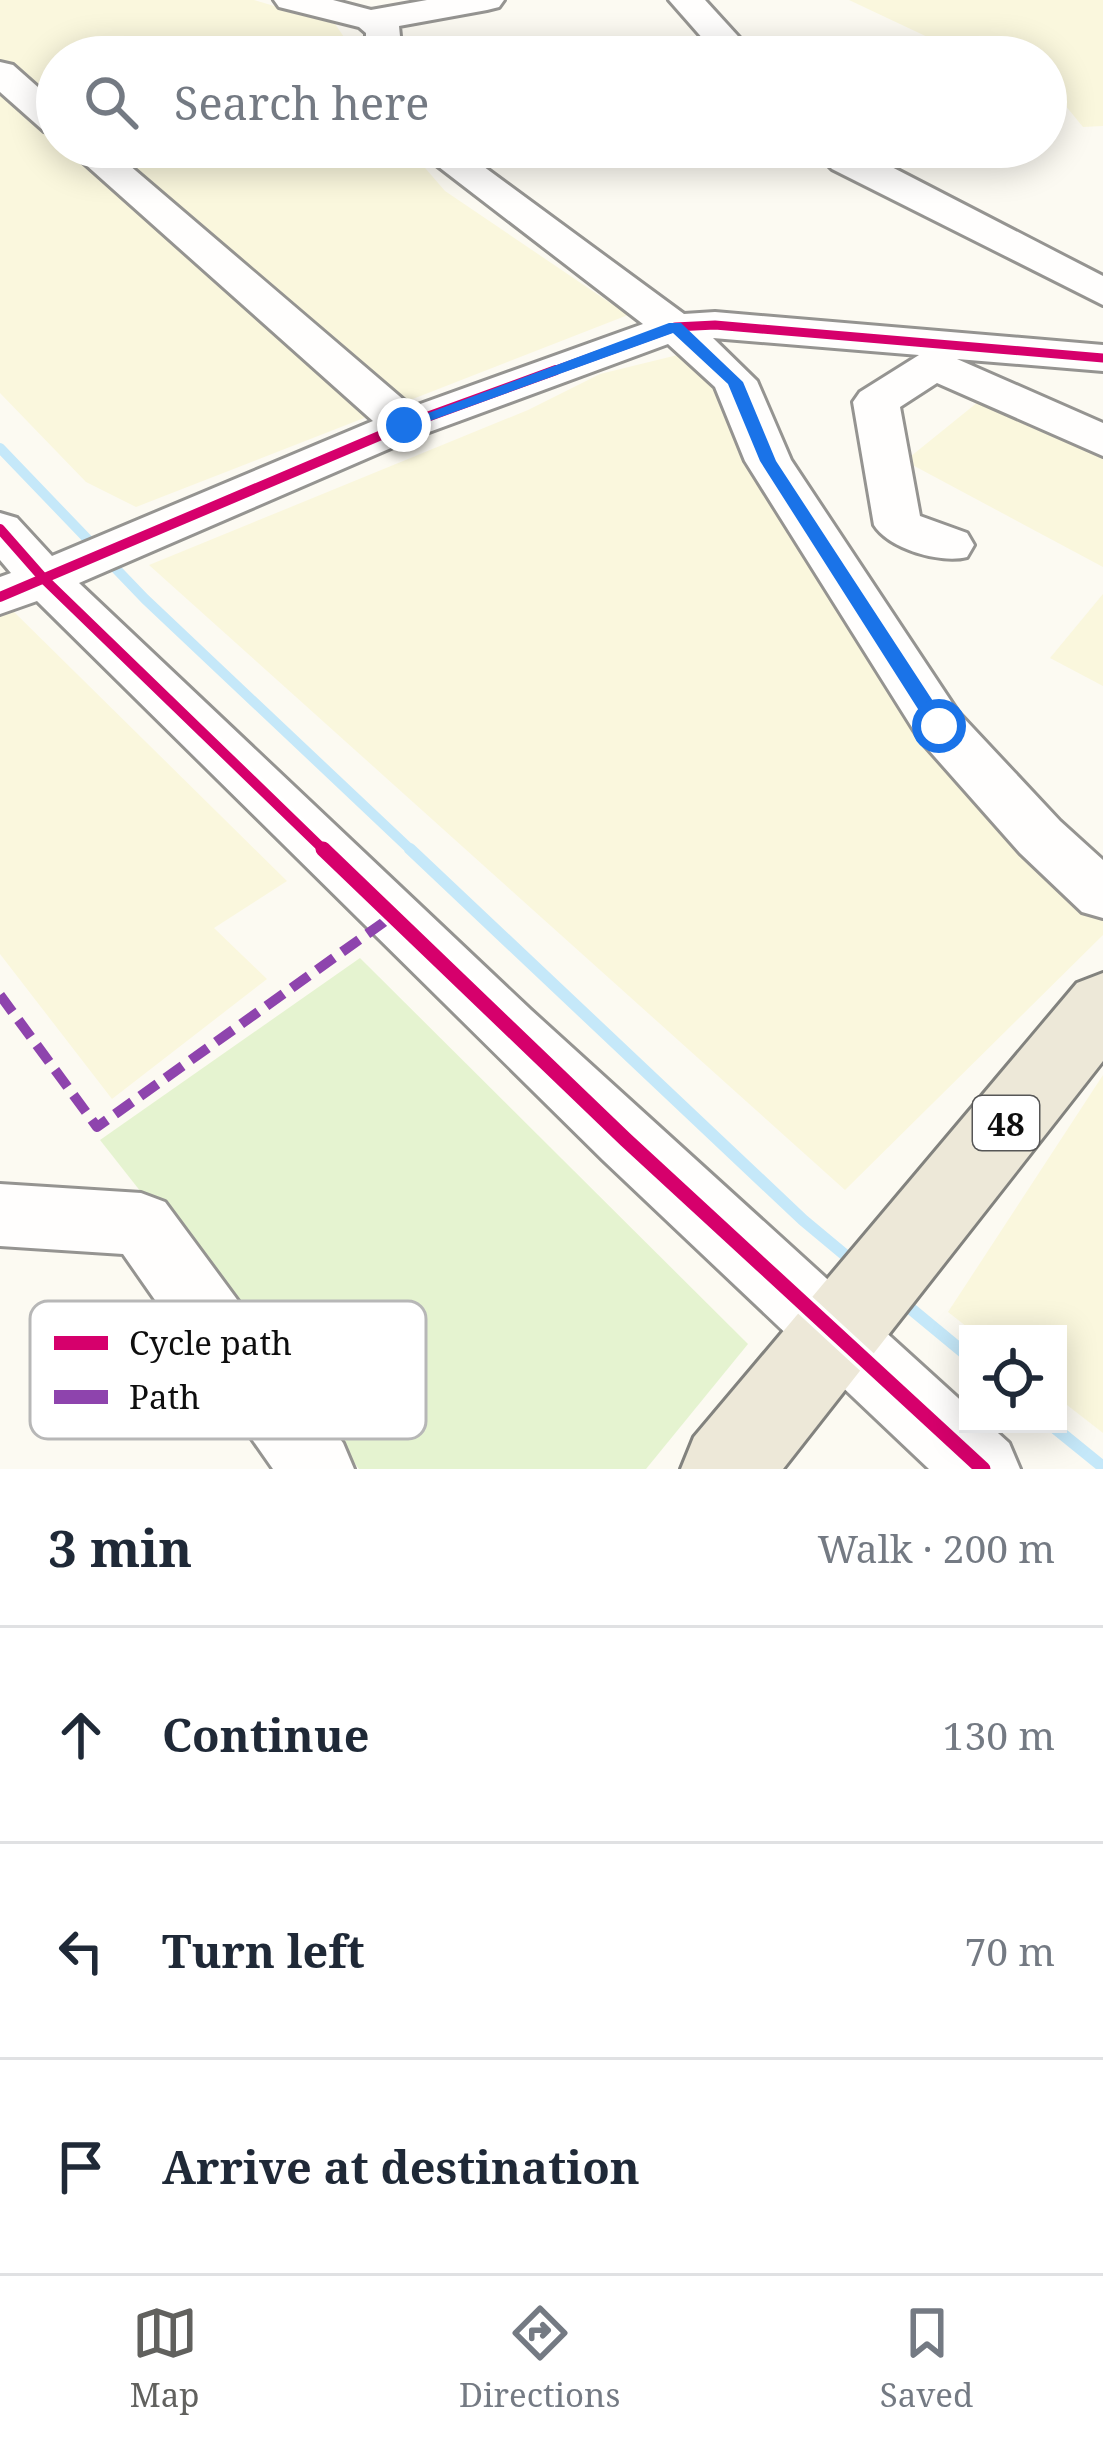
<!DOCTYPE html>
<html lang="en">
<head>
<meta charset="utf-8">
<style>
  :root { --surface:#fff; --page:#f6f6f7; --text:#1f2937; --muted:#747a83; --line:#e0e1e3; --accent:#61615e }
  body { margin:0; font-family:"Noto Serif",serif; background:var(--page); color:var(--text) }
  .controls { position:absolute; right:36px; bottom:36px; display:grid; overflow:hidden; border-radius:0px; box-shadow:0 6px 30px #0003 }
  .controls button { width:108px; height:108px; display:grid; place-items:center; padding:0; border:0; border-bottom:3px solid var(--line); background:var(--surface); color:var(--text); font:60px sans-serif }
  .stop { position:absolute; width:36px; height:36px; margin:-27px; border:9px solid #1a73e8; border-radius:50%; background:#fff }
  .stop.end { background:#1a73e8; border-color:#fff; box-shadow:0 3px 12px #0008 }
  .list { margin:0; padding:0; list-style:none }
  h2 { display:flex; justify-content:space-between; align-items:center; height:156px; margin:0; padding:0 48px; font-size:51px }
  h2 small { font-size:39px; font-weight:400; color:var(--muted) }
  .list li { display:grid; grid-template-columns:78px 1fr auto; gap:36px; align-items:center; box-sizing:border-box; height:216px; padding:0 48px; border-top:3px solid var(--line) }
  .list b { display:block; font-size:45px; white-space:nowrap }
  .list em { font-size:39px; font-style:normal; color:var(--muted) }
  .icon { flex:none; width:66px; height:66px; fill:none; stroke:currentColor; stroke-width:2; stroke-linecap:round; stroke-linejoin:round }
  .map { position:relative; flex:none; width:1103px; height:1469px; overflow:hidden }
  .search { position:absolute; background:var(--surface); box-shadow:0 6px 30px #0003; left:36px; right:36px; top:36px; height:132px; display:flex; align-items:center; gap:30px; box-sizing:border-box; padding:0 42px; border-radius:66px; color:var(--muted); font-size:45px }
  .sheet { height:804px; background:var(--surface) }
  nav { display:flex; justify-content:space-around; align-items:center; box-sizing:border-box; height:168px; border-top:3px solid var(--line); background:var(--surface); font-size:33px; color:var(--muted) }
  nav a { display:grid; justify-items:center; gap:6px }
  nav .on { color:var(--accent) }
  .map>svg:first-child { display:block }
  .farmland { fill:#faf7dd }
  .green { fill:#e5f3d0 }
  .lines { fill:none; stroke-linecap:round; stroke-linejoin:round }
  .stream-far1 { stroke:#c5e8f9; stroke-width:10 }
  .stream { stroke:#c5e8f9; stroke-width:12 }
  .minor-casing { stroke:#959491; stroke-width:6 }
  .major-casing { stroke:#82827e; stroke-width:6 }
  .minor { fill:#fffefd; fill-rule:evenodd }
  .major { fill:#ede8d8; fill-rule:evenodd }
  .quiet { stroke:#8e44ad; stroke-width:10; stroke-dasharray:21 10; stroke-linecap:butt }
  .cycleway-far2-casing { stroke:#fff; stroke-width:15 }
  .cycleway-far1-casing { stroke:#fff; stroke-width:18 }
  .cycleway-casing { stroke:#fff; stroke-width:22 }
  .cycleway-far2 { stroke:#d6006c; stroke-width:9 }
  .cycleway-far1 { stroke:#d6006c; stroke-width:10 }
  .cycleway { stroke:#d6006c; stroke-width:15 }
  .route { fill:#1a73e8 }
  .labels { text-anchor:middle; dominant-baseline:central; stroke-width:12; stroke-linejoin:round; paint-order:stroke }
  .shield { fill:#fff; stroke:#565656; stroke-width:3 }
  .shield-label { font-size:33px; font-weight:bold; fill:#0e0e0e }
  .key { fill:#fff; stroke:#b7b7b7; stroke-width:3 }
  .key-label { font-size:33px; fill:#0e0e0e }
</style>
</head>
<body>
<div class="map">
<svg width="1103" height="1469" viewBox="0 0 1103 1469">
  <rect width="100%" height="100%" fill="#fcfaf2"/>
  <g class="farmland">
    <path d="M0,0H254L335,24L358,57H57V147H407L445,191L628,315L136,507L86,482L0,393Z"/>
    <path d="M849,0H1103V126L1083,127L1060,99L1046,93V57H970Z"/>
    <path d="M698,350L859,598L1103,893V935L845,1190L149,565L528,410L600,374Z"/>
    <path d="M994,389L1103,440V567L905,461Z"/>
    <path d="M1103,594V686L1050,658Z"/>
    <path d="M8,606L287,881L214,928L267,979L112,1099L0,954V609Z"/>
    <path d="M1103,1075V1433L1058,1398V1334H976L948,1312Z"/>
  </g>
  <path class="green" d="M360,958L748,1344L646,1469H359L100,1140Z"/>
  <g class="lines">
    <path class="stream-far1" d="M0,448L145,599L413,852"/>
    <g class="stream">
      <path d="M410,849L803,1220L857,1265"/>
      <path d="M899,1299L968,1356"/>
      <path d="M1050,1424L1103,1467"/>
    </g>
    <g class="minor-casing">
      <g id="minor">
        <path d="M274,0H333L371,10L427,0H504L499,7L487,10L399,26L402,57H366V33L359,27L279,7Z"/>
        <path d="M669,0H705L757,57H719Z"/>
        <path d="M0,62L13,65L57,104V134L44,131L0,92Z"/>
        <path d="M66,147H108L412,407L643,324L413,147H457L684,314L715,312L1103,345V371L957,359L1103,423V456L937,383L900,407L920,516L967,533L974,545L967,557C941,564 889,549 874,525L853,402L860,392L919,355L713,338L757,381L791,460L958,712L1060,821L1103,860V918L1082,912L1020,853L920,740L745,461L715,387L668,344L421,435L79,583L531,1010L968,1407V1424H988L1009,1443L1020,1469H929L603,1160L37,601L0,614V577L11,573L0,560V513L17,518L52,556L373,421Z"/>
        <path d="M810,147H853L1103,276V305L832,169Z"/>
        <path d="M0,1184L141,1193L165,1202L343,1443L354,1469H273L123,1254L0,1246Z"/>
      </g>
    </g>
    <g class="major-casing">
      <path id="major" d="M1103,973V1061L783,1469H681L694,1437L1077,983Z"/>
    </g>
    <use href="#minor" class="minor"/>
    <use href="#major" class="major"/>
    <path class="quiet" d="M0,995L97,1127L391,917"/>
    <g class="cycleway-far2-casing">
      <path id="cycleway-far2" d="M548,373L675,327L715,325L1103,358"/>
    </g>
    <g class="cycleway-far1-casing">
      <g id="cycleway-far1">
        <path d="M0,529L44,579L326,852"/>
        <path d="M0,597L405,425L556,370"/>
      </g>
    </g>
    <g class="cycleway-casing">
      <path id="cycleway" d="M323,849L626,1140L983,1469"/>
    </g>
    <use href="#cycleway-far2" class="cycleway-far2"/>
    <use href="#cycleway-far1" class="cycleway-far1"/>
    <use href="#cycleway" class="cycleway"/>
  </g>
  <path class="route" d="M669,323H681L743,382L776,461L946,721V731H932L760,461L728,384L673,333L410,428L396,425Z"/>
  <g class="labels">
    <rect class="shield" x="973" y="1096" width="66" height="54" rx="9"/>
    <g class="shield-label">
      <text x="1006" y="1123">48</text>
    </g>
  </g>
  <rect x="30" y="1301" width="396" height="138" rx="18" class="key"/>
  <rect x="54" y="1336" width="54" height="14" fill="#d6006c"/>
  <rect x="54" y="1390" width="54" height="14" fill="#8e44ad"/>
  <g class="key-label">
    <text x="129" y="1355">Cycle path</text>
    <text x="129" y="1409">Path</text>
  </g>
</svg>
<div class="controls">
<button><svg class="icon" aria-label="locate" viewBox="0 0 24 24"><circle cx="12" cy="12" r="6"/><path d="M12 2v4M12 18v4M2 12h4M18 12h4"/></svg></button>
</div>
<div class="stop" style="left:939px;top:726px"></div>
<div class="stop end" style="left:404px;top:425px"></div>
<div class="search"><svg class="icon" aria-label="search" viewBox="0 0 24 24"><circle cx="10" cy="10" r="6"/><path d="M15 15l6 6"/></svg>Search here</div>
</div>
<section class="sheet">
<h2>3 min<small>Walk · 200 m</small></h2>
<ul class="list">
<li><svg class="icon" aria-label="ahead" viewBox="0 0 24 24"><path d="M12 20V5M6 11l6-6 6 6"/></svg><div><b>Continue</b></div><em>130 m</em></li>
<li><svg class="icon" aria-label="left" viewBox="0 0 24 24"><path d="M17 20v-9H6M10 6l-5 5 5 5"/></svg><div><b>Turn left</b></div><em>70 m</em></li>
<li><svg class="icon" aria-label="arrive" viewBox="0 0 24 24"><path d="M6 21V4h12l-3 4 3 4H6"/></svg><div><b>Arrive at destination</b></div></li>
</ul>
</section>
<nav>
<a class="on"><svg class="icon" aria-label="map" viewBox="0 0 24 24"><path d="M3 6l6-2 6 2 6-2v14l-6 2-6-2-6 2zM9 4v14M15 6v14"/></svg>Map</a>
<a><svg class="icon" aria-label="directions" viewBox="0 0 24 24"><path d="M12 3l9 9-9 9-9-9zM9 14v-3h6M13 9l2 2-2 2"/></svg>Directions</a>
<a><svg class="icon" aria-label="saved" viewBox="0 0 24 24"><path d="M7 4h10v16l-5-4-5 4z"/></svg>Saved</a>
</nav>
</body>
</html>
